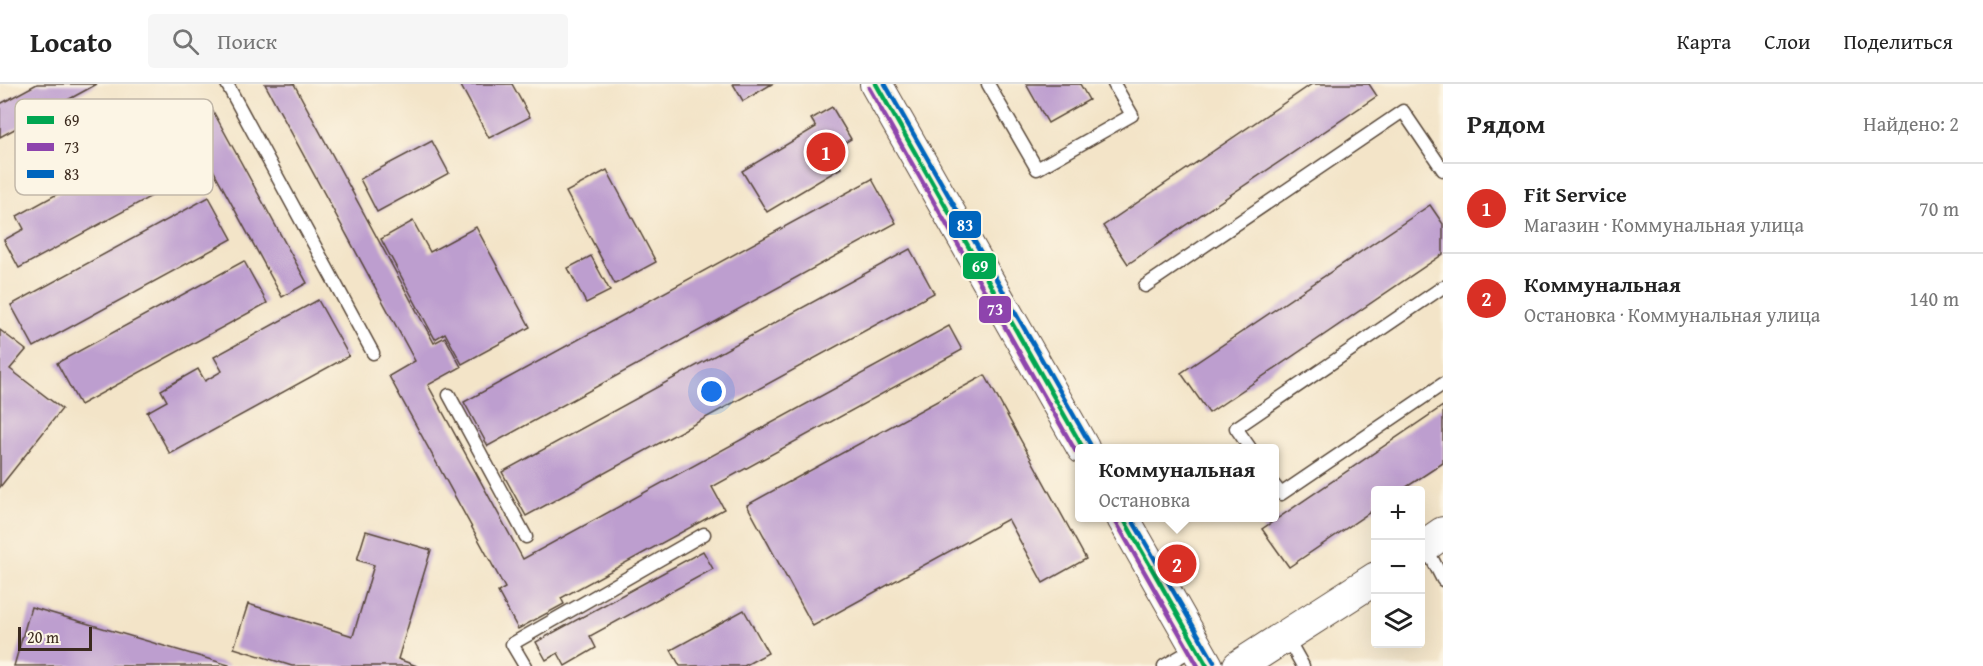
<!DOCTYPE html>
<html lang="ru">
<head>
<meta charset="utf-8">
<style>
  :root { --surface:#fff; --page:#f6f6f6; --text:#222; --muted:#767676; --line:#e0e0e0; --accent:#d93025 }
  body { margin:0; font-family:"Gentium Book Plus",serif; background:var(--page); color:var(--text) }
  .controls { position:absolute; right:18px; bottom:18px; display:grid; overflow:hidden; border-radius:6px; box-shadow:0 6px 24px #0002 }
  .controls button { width:54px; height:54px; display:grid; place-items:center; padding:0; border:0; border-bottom:2px solid var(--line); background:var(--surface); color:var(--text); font:30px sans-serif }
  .scale { position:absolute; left:18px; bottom:15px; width:74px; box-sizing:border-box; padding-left:6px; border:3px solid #3b2a1e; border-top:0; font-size:16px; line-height:21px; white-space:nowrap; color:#3b2a1e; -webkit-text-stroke:4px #fcf5e5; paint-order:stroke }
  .you { position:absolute; left:712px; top:308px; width:21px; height:21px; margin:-15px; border:4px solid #fff; border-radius:50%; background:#1a73e8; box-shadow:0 0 0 9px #1a73e833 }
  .badge { display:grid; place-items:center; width:39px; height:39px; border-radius:50%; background:var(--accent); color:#fff; font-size:20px; font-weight:700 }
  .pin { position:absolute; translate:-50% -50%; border:3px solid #fff; box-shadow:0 2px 6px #0006 }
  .popup { position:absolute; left:1075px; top:360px; width:204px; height:78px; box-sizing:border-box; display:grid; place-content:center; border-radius:6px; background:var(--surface); filter:drop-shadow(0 2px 4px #0005); font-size:20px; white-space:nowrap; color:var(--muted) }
  .popup b { font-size:22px; color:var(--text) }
  .popup::after { content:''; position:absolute; left:50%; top:100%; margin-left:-12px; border:12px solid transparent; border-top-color:var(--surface) }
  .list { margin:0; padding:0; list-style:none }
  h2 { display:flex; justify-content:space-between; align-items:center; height:78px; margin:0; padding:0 24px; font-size:26px }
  h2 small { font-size:20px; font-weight:400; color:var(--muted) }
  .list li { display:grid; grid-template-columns:39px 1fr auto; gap:18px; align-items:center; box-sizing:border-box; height:90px; padding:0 24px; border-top:2px solid var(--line) }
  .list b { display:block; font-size:22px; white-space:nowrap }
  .list p { margin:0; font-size:20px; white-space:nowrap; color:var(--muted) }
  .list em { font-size:20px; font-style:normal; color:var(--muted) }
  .icon { flex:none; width:33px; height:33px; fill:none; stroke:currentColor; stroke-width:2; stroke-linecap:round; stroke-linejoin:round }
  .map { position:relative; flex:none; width:1443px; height:582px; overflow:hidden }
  header { display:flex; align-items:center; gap:36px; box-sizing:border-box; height:84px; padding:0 30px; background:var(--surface); border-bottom:2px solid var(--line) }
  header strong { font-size:28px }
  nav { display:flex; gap:33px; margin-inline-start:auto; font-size:21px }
  .search { width:420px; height:54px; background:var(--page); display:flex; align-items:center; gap:15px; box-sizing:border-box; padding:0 21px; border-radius:6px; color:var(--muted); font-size:22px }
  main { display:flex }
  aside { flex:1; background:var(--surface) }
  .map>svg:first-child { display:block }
  .building { fill:#bd9ecf }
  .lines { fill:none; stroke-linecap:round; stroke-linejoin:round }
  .service-casing { stroke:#574638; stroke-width:15 }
  .tertiary-casing { stroke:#574638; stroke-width:34 }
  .service { stroke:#fff; stroke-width:12 }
  .tertiary { stroke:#fff; stroke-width:32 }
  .bus-1-casing { stroke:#fcf5e5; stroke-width:9 }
  .bus-2-casing { stroke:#fcf5e5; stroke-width:9 }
  .bus-3-casing { stroke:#fcf5e5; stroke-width:9 }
  .bus-1 { stroke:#00a651; stroke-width:4.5 }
  .bus-2 { stroke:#8e44ad; stroke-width:4.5 }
  .bus-3 { stroke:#0065bd; stroke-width:4.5 }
  .key { fill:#fcf5e5; stroke:#c2b8a9; stroke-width:1.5 }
  .key-label { font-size:16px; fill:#3b2a1e }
  .line-badge { stroke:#fcf5e5; stroke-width:2 }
  .badge-label { font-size:16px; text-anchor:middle; font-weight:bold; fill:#fff }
</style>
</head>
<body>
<header>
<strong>Locato</strong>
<div class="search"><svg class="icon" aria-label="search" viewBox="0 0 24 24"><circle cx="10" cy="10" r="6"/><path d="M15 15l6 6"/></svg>Поиск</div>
<nav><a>Карта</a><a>Слои</a><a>Поделиться</a></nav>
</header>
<main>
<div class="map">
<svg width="1443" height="582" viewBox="0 0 1443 582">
  <rect width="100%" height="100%" fill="#fcf5e5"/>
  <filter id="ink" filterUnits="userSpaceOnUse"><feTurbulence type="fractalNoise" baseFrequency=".0167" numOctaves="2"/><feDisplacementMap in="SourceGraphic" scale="12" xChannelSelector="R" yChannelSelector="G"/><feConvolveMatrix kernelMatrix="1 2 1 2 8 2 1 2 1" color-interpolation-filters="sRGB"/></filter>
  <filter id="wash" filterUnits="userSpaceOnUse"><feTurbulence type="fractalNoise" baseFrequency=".008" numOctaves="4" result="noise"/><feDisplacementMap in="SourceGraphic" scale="24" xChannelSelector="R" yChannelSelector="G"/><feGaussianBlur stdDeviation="1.35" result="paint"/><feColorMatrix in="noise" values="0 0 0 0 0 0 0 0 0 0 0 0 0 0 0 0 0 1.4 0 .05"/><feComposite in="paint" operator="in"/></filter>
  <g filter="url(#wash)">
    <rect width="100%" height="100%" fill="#f3e4c8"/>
    <g id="blocks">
      <g class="building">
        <path d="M37,0H97L0,53V20Z"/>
        <path d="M265,0H294L434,259L445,253L461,283L428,301L523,475L949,242L962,266L712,403L724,425L561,514L564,520L518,545L498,508L505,504L389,292L415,277Z"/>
        <path d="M460,0H512L530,33L489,54Z"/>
        <path d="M733,0H772L743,17Z"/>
        <path d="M1026,0H1080L1089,16L1048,39Z"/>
        <path d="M1312,0H1369L1377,12L1128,180L1103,142Z"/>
        <path d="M208,18L307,199L282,213L184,32Z"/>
        <path d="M832,23L851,55L831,67L841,84L767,128L742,87L816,43L811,35Z"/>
        <path d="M170,48L192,90L19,184L4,156L24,145L17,132Z"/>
        <path d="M432,57L449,89L377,128L360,95Z"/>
        <path d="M607,86L656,178L615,200L566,108Z"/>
        <path d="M872,95L896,139L488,362L464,318Z"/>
        <path d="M209,113L232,155L34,263L11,221Z"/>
        <path d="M1430,121L1443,140V170L1209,329L1181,289Z"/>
        <path d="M413,137L430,168L476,143L530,243L462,280L445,249L435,255L381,155Z"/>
        <path d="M910,165L934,209L526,432L502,388Z"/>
        <path d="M591,172L610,207L586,219L568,184Z"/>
        <path d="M244,177L267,219L80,321L57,279Z"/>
        <path d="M318,216L349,272L170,370L147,328L167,317L161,306L198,285L205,297L222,287L214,273Z"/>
        <path d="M0,246L26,266L10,285L62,325L0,403Z"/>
        <path d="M985,291L1086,475L1043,499L1008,435L813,542L747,421Z"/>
        <path d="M1443,322V379L1402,406H1376V424L1289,483L1262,445Z"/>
        <path d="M366,447L431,466L398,575L417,582H292L234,564L248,520L353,552L374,481L357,476Z"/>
        <path d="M703,467L713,485L590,552L596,564L565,582L558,569L546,576L536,558Z"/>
        <path d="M31,523L229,581V582H14Z"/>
        <path d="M744,526L768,569L744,582H680L671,566Z"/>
      </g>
    </g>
  </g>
  <g filter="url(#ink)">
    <use href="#blocks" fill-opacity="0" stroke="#574638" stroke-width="1.5"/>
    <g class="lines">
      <g class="service-casing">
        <g id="service">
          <path d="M227,0L373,269"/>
          <path d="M988,0L1037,85L1132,31L1114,0"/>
          <path d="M1145,202L1403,27L1443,86"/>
          <path d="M449,311L526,453"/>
          <path d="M1250,364L1236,344L1443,203"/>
          <path d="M1274,401L1281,410L1443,300"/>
          <path d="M1426,463L1443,496"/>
          <path d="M1286,552L1303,582"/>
          <path d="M525,582L512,560L704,450"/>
          <path d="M1164,582L1195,564"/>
        </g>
      </g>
      <g class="tertiary-casing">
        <g id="tertiary">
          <path d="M876,0L1083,364"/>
          <path d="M1123,434L1207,582"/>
          <path d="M1420,465L1443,449"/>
          <path d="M1239,582L1376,494"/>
        </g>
      </g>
      <use href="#service" class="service"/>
      <use href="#tertiary" class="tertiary"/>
      <g class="bus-1-casing">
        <g id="bus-1">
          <path d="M876,0L1083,364"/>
          <path d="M1123,434L1207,582"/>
        </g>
      </g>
      <g class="bus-2-casing">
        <g id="bus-2">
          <path d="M869,4L1076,368"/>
          <path d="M1116,438L1198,582"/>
        </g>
      </g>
      <g class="bus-3-casing">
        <g id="bus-3">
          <path d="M885,0L1090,360"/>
          <path d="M1131,434L1214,578"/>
        </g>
      </g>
      <use href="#bus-1" class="bus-1"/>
      <use href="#bus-2" class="bus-2"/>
      <use href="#bus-3" class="bus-3"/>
    </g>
  </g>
  <rect x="15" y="15" width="198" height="96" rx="9" class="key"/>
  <rect x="27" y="32" width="27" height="8" fill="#00a651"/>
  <rect x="27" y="59" width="27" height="8" fill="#8e44ad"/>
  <rect x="27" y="86" width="27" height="8" fill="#0065bd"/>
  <g class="key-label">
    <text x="64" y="42">69</text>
    <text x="64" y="69">73</text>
    <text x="64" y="96">83</text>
  </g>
  <g class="line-badge">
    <rect x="948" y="126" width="34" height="29" rx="6" fill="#0065bd"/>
    <rect x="962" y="168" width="35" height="28" rx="6" fill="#00a651"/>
    <rect x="978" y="211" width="34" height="29" rx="6" fill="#8e44ad"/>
  </g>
  <g class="badge-label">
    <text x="965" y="147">83</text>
    <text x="980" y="188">69</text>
    <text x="995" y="231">73</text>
  </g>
</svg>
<div class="controls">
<button>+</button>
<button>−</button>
<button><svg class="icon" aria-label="layers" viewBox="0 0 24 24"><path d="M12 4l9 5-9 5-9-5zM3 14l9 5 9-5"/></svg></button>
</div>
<div class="scale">20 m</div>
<div class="you"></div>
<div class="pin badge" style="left:826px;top:68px">1</div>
<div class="pin badge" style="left:1177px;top:480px">2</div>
<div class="popup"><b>Коммунальная</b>Остановка</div>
</div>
<aside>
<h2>Рядом<small>Найдено: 2</small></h2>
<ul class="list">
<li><span class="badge">1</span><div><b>Fit Service</b><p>Магазин · Коммунальная улица</p></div><em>70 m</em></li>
<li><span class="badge">2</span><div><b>Коммунальная</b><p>Остановка · Коммунальная улица</p></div><em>140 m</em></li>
</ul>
</aside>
</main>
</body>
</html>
